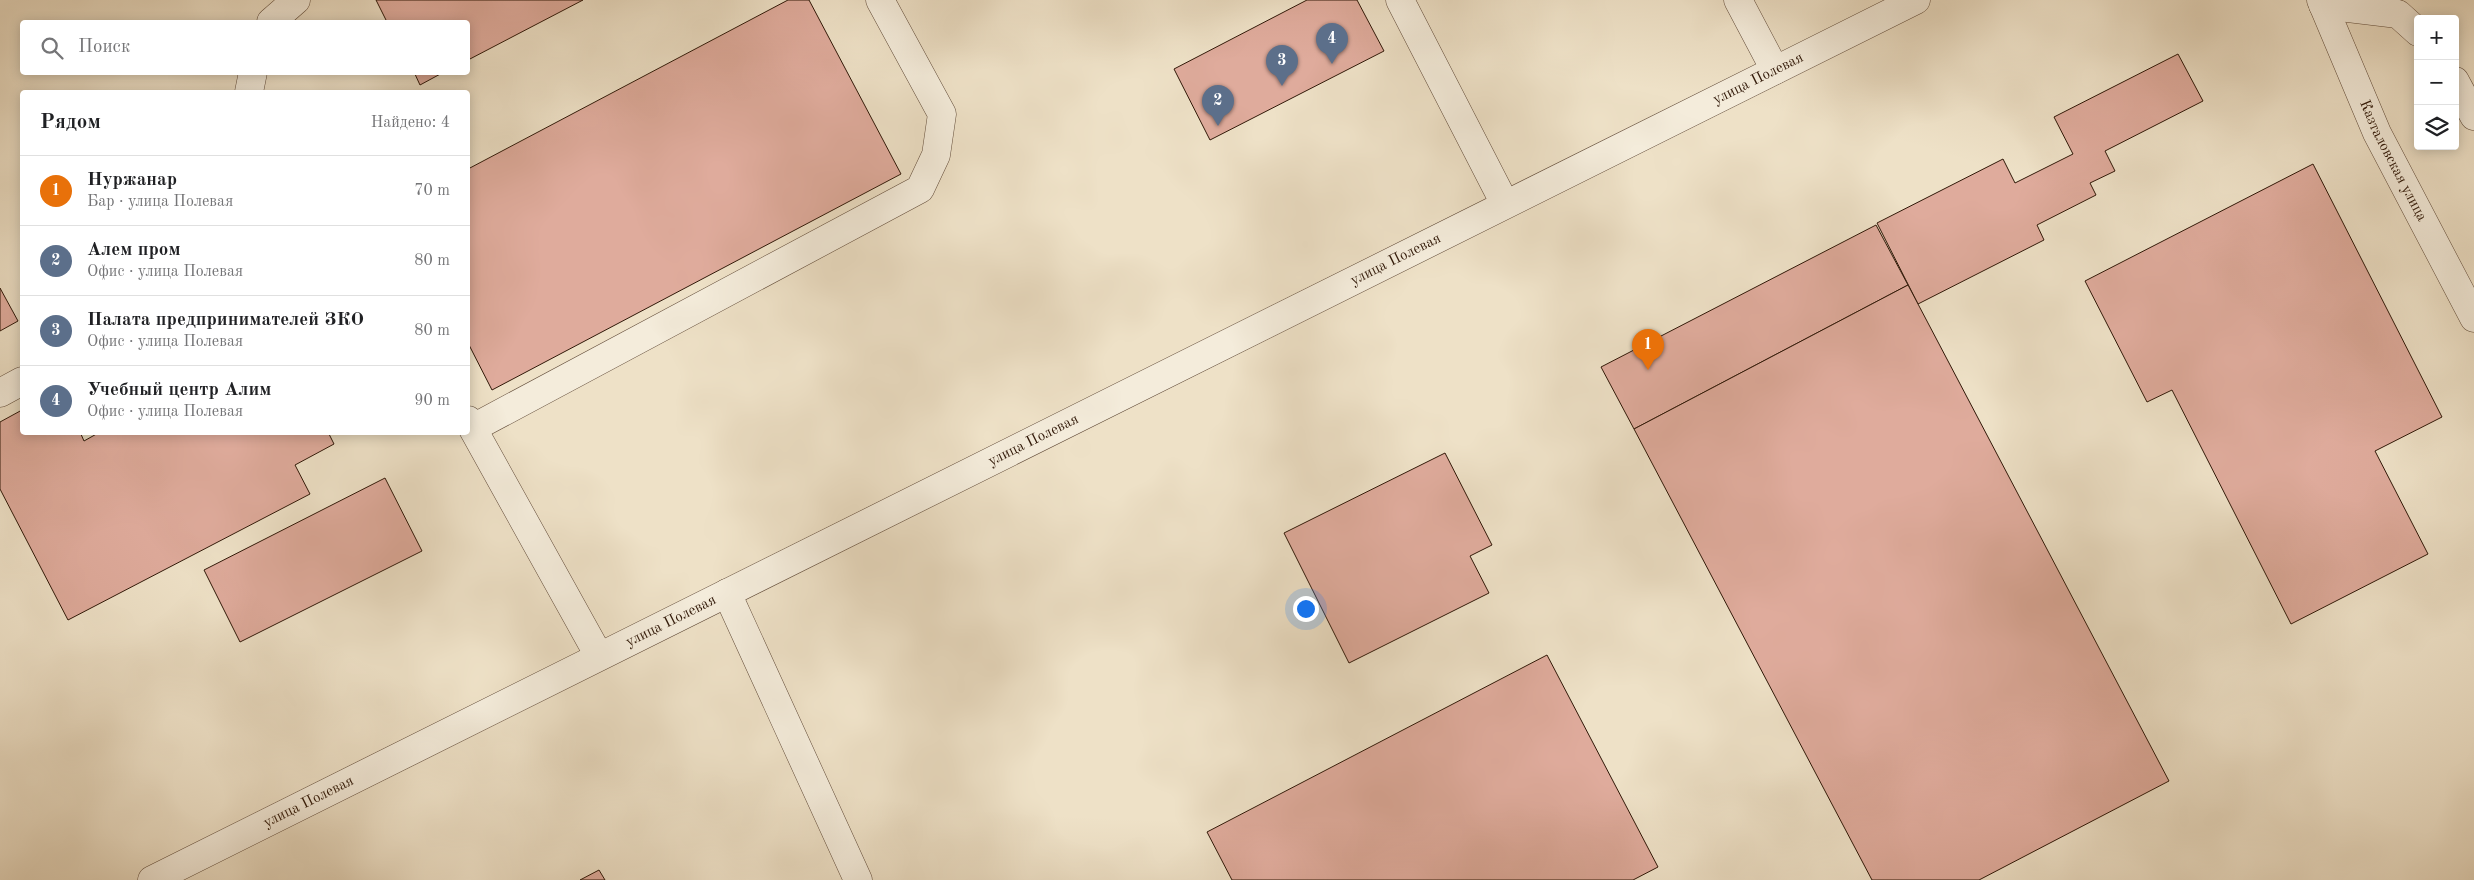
<!DOCTYPE html>
<html lang="ru">
<head>
<meta charset="utf-8">
<style>
  :root { --surface:#fff; --page:#f6f6f6; --text:#202124; --muted:#757577; --line:#e0e0e0; --accent:#b45309 }
  body { margin:0; font-family:"Old Standard TT",serif; background:var(--page); color:var(--text) }
  .controls { position:absolute; right:15px; top:15px; display:grid; overflow:hidden; border-radius:5px; box-shadow:0 2px 12px #0003 }
  .controls button { width:45px; height:45px; display:grid; place-items:center; padding:0; border:0; border-bottom:1px solid var(--line); background:var(--surface); color:var(--text); font:25px sans-serif }
  .you { position:absolute; left:1305px; top:608px; width:18px; height:18px; margin:-12px; border:4px solid #fff; border-radius:50%; background:#1a73e8; box-shadow:0 0 0 8px #1a73e833 }
  .badge { display:grid; place-items:center; width:32px; height:32px; border-radius:50%; background:var(--accent); color:#fff; font-size:16px; font-weight:700 }
  .pin { position:absolute; translate:-50% -41px; filter:drop-shadow(0 1px 2px #0008) }
  .pin::after { content:''; position:absolute; top:26px; width:18px; height:15px; background:inherit; clip-path:polygon(0 0,100% 0,50% 100%) }
  .list { margin:0; padding:0; list-style:none }
  h2 { display:flex; justify-content:space-between; align-items:center; height:65px; margin:0; padding:0 20px; font-size:21px }
  h2 small { font-size:16px; font-weight:400; color:var(--muted) }
  .list li { display:grid; grid-template-columns:32px 1fr auto; gap:15px; align-items:center; box-sizing:border-box; height:70px; padding:0 20px; border-top:1px solid var(--line) }
  .list b { display:block; font-size:19px; white-space:nowrap }
  .list p { margin:0; font-size:16px; white-space:nowrap; color:var(--muted) }
  .list em { font-size:16px; font-style:normal; color:var(--muted) }
  .icon { flex:none; width:28px; height:28px; fill:none; stroke:currentColor; stroke-width:2; stroke-linecap:round; stroke-linejoin:round }
  .map { position:relative; flex:none; width:2474px; height:880px; overflow:hidden }
  .search { position:absolute; background:var(--surface); box-shadow:0 2px 12px #0003; left:20px; top:20px; width:450px; height:55px; display:flex; align-items:center; gap:12px; box-sizing:border-box; padding:0 18px; border-radius:5px; color:var(--muted); font-size:19px }
  .panel { position:absolute; background:var(--surface); box-shadow:0 2px 12px #0003; left:20px; top:90px; width:450px; height:345px; border-radius:5px }
  .map>svg:first-child { display:block }
  .building { fill:#dfab9c; stroke:#301808 }
  .lines { fill:none; stroke-linecap:round; stroke-linejoin:round }
  .minor-casing { stroke:#604a38; stroke-width:29 }
  .minor { stroke:#f4ecdb; stroke-width:28 }
  .labels { text-anchor:middle; dominant-baseline:central; stroke-width:4.5; stroke-linejoin:round; paint-order:stroke }
  .street-label { font-size:15px; fill:#301808; stroke:#f4ecdb }
</style>
</head>
<body>
<div class="map">
<svg width="2474" height="880" viewBox="0 0 2474 880">
  <rect width="100%" height="100%" fill="#eee1c7"/>
  <filter id="stains"><feTurbulence type="fractalNoise" baseFrequency=".004" numOctaves="4"/><feColorMatrix values="0 0 0 0 .2 0 0 0 0 .09 0 0 0 0 .02 0 0 0 .5 -.17"/></filter>
  <radialGradient id="worn" r=".72"><stop offset=".6" stop-color="#630" stop-opacity="0"/><stop offset="1" stop-color="#630" stop-opacity=".3"/></radialGradient>
  <g class="building">
    <path d="M376,0H583L468,60V22H387Z"/>
    <path d="M788,0H809L901,174L492,390L468,343V169Z"/>
    <path d="M1307,0H1357L1384,51L1210,140L1174,69Z"/>
    <path d="M2178,54L2203,101L2105,151L2115,171L2090,183L2096,195L2037,225L2044,240L1918,304L1877,223L2003,159L2015,183L2073,154L2054,117Z"/>
    <path d="M414,72H444L420,85Z"/>
    <path d="M2313,164L2442,417L2375,451L2428,554L2291,624L2172,390L2147,402L2085,281Z"/>
    <path d="M1876,225L1908,285L1634,429L1601,367Z"/>
    <path d="M1908,285L2169,781L1979,880H1872L1634,429Z"/>
    <path d="M0,288L18,321L0,331Z"/>
    <path d="M22,410V432H80L84,441L100,432H328L334,444L295,465L310,494L68,620L0,489V422Z"/>
    <path d="M1445,453L1492,545L1470,556L1489,593L1349,663L1284,533Z"/>
    <path d="M385,478L422,551L240,642L204,570Z"/>
    <path d="M1547,655L1658,867L1633,880H1232L1207,832Z"/>
    <path d="M599,870L605,880H580Z"/>
  </g>
  <g class="lines">
    <g class="minor-casing">
      <g id="minor">
        <path d="M1400,0L1505,204"/>
        <path d="M1738,0L1775,70"/>
        <path id="s1" d="M2321,0L2377,133L2474,318"/>
        <path d="M2323,5L2398,14L2418,32"/>
        <path d="M271,22L296,0"/>
        <path d="M2455,81L2474,116"/>
        <path d="M249,92L253,72"/>
        <path d="M0,393L22,381"/>
        <path d="M468,420L599,656"/>
        <path d="M473,428L920,189L936,155L942,114L880,0"/>
        <path d="M727,593L858,880"/>
        <path id="s2" d="M152,880L1916,0"/>
      </g>
    </g>
    <use href="#minor" class="minor"/>
  </g>
  <g class="labels">
    <g class="street-label">
      <text stroke="none"><textPath href="#s2" startOffset="1795">улица Полевая</textPath></text>
      <text stroke="none"><textPath href="#s1" startOffset="176">Казталовская улица</textPath></text>
      <text stroke="none"><textPath href="#s2" startOffset="1390">улица Полевая</textPath></text>
      <text stroke="none"><textPath href="#s2" startOffset="985">улица Полевая</textPath></text>
      <text stroke="none"><textPath href="#s2" startOffset="580">улица Полевая</textPath></text>
      <text stroke="none"><textPath href="#s2" startOffset="175">улица Полевая</textPath></text>
    </g>
  </g>
  <rect width="100%" height="100%" filter="url(#stains)"/>
  <rect width="100%" height="100%" fill="url(#worn)"/>
</svg>
<div class="controls">
<button>+</button>
<button>−</button>
<button><svg class="icon" aria-label="layers" viewBox="0 0 24 24"><path d="M12 4l9 5-9 5-9-5zM3 14l9 5 9-5"/></svg></button>
</div>
<div class="you"></div>
<div class="pin badge" style="left:1648px;top:370px;background:#e8710a">1</div>
<div class="pin badge" style="left:1218px;top:126px;background:#5c6f8a">2</div>
<div class="pin badge" style="left:1282px;top:86px;background:#5c6f8a">3</div>
<div class="pin badge" style="left:1332px;top:64px;background:#5c6f8a">4</div>
<div class="search"><svg class="icon" aria-label="search" viewBox="0 0 24 24"><circle cx="10" cy="10" r="6"/><path d="M15 15l6 6"/></svg>Поиск</div>
<section class="panel">
<h2>Рядом<small>Найдено: 4</small></h2>
<ul class="list">
<li><span class="badge" style="background:#e8710a">1</span><div><b>Нуржанар</b><p>Бар · улица Полевая</p></div><em>70 m</em></li>
<li><span class="badge" style="background:#5c6f8a">2</span><div><b>Алем пром</b><p>Офис · улица Полевая</p></div><em>80 m</em></li>
<li><span class="badge" style="background:#5c6f8a">3</span><div><b>Палата предпринимателей ЗКО</b><p>Офис · улица Полевая</p></div><em>80 m</em></li>
<li><span class="badge" style="background:#5c6f8a">4</span><div><b>Учебный центр Алим</b><p>Офис · улица Полевая</p></div><em>90 m</em></li>
</ul>
</section>
</div>
</body>
</html>
